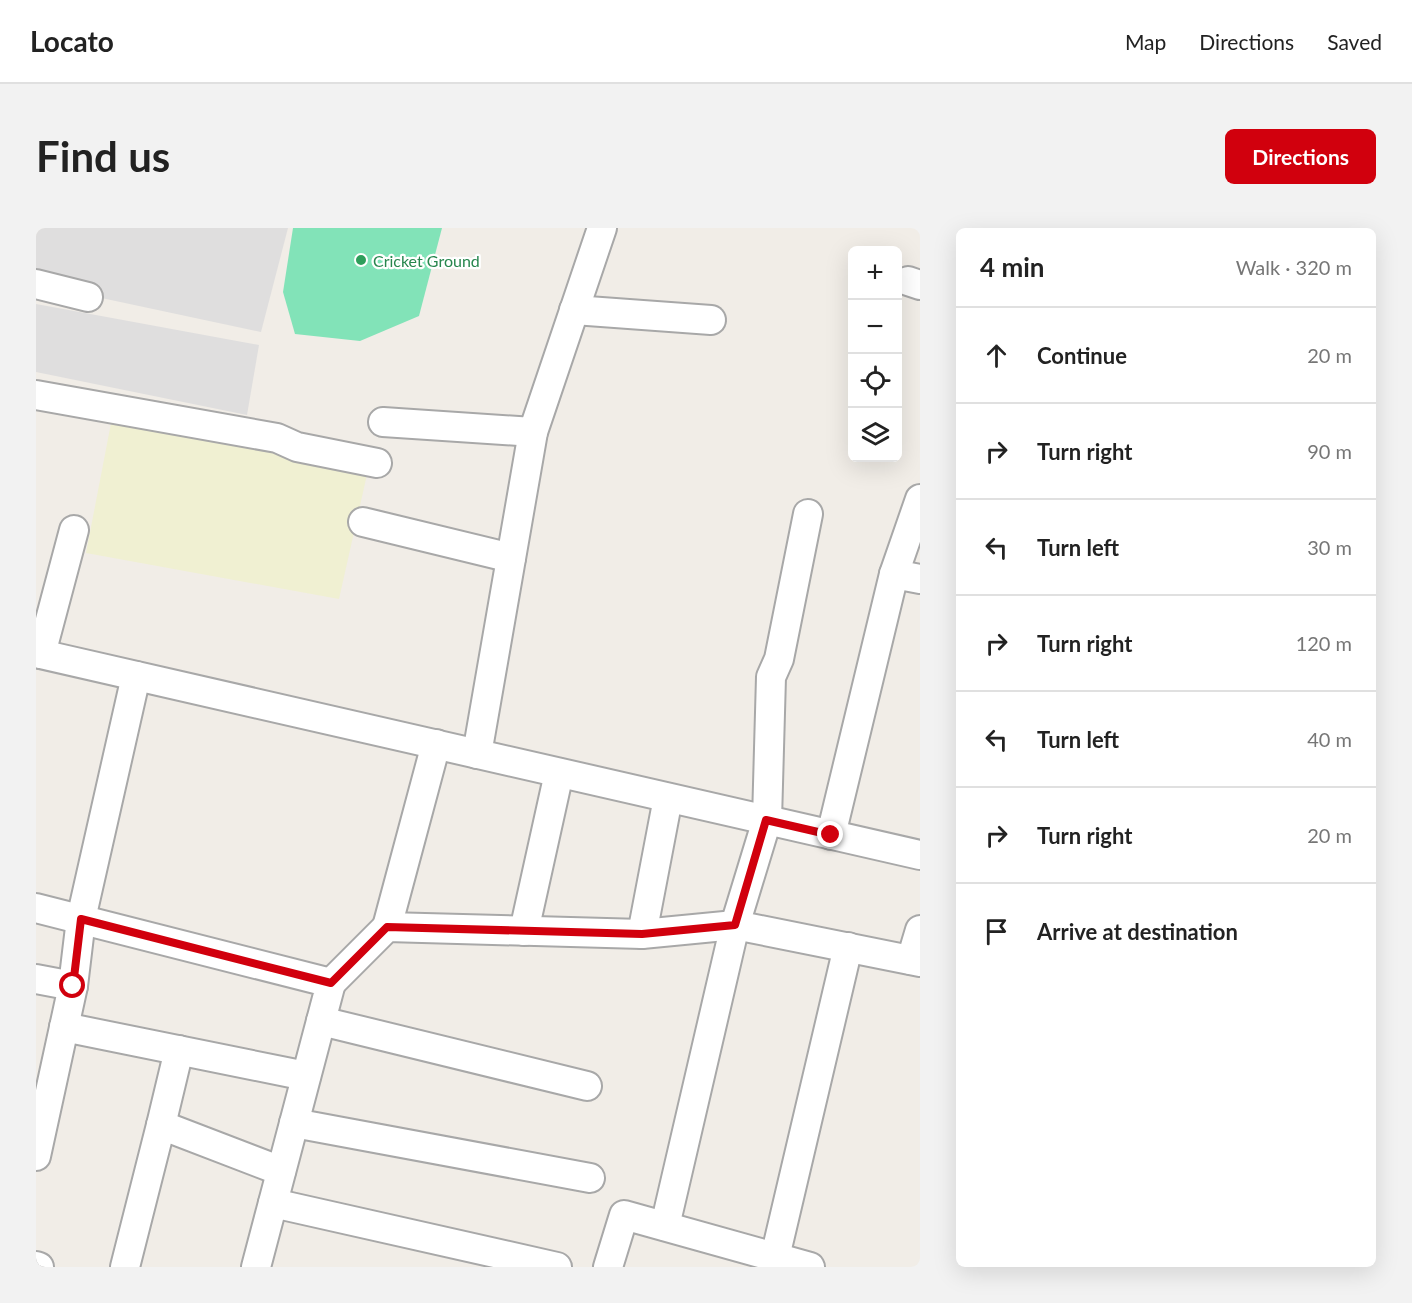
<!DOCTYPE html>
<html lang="en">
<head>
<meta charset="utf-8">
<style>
  :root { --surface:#fff; --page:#f2f2f2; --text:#222; --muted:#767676; --line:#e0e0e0; --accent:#d1000d }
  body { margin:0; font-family:Lato,sans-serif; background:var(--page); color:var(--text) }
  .controls { position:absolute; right:18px; top:18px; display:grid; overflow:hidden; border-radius:9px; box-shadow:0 6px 24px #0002 }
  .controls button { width:54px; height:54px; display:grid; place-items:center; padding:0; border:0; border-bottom:2px solid var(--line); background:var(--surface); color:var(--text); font:30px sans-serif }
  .stop { position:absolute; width:18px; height:18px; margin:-14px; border:4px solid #d1000d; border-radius:50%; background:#fff }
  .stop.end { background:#d1000d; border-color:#fff; box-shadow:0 2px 6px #0008 }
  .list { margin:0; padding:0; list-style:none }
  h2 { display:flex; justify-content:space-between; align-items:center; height:78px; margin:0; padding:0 24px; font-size:26px }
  h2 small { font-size:20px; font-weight:400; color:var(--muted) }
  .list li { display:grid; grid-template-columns:39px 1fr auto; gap:18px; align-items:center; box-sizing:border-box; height:96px; padding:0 24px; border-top:2px solid var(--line) }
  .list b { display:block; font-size:22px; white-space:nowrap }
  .list em { font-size:20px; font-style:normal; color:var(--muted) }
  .icon { flex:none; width:33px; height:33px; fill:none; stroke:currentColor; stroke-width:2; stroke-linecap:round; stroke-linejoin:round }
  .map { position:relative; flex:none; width:884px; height:1039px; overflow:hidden; border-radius:9px }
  header { display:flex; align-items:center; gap:36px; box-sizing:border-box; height:84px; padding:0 30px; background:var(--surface); border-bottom:2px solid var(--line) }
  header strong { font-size:28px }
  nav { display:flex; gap:33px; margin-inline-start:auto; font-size:21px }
  .intro { display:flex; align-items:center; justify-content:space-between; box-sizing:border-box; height:144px; padding:0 36px }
  h1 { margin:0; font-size:42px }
  .button { padding:15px 27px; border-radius:9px; background:var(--accent); color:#fff; font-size:21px; font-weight:700 }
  main { display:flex; gap:36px; padding:0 36px }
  aside { flex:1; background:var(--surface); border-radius:9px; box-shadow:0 6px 24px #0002 }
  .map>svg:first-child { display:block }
  .residential { fill:#dfdede }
  .farmland { fill:#f0f0d2 }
  .pitch { fill:#82e3b8 }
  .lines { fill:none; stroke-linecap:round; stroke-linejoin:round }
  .minor-casing { stroke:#a8a8a8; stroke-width:32 }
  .minor { stroke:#fff; stroke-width:28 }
  .route { stroke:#d1000d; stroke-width:8 }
  .leisure-dot { fill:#2e9e5b; stroke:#fff; stroke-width:2 }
  .labels { text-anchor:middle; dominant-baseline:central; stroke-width:4.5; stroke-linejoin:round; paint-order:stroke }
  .leisure-label { font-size:16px; fill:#27864d; stroke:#fff; text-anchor:start }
</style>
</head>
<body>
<header>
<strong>Locato</strong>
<nav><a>Map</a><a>Directions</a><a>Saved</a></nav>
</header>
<div class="intro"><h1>Find us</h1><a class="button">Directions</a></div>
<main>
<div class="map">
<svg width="884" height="1039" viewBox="0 0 884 1039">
  <rect width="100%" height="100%" fill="#f1ede7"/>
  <g class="residential">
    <path d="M0,0H252L225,104L0,56Z"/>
    <path d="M0,76L223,117L211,187L0,144Z"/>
  </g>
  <path class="farmland" d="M76,190L332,242L303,371L50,325Z"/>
  <path class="pitch" d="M257,0H406L383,88L324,113L259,106L247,64Z"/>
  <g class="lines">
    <g class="minor-casing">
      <g id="minor">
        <path d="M872,53L884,57"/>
        <path d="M0,56L52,69"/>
        <path d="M538,82L675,92"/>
        <path d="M0,167L241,210L261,219L341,235"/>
        <path d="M347,194L497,204"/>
        <path d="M327,294L475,330"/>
        <path d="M858,346L884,351"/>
        <path d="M0,425L884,627"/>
        <path d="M5,426L38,302"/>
        <path d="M441,526L497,204L566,0"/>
        <path d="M795,607L858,346L884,271"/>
        <path d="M0,680L295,755L220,1039"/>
        <path d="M351,699L400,516"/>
        <path d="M488,703L523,545"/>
        <path d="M606,706L632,570"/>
        <path d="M875,732L884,702"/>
        <path d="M0,751L37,758"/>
        <path d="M295,755L351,699L606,706L699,697L884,734"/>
        <path d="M285,793L551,858"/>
        <path d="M28,799L270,848"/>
        <path d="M258,895L554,950"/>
        <path d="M125,897L143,822"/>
        <path d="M0,928L37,758L45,691L100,448"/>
        <path d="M237,975L521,1039"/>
        <path d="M629,998L699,697L731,592L735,449L743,431L772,286"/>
        <path d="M739,1029L812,719"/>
        <path d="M0,1038L3,1039"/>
        <path d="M89,1039L125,897L245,943"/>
        <path d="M572,1039L588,987L774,1039"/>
      </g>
    </g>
    <use href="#minor" class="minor"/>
  </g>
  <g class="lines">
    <path class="route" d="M37,758L45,691L295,755L351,699L606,706L699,697L730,592L795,607"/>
  </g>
  <circle class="leisure-dot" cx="325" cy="32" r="6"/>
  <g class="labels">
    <g class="leisure-label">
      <text x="337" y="32">Cricket Ground</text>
    </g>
  </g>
</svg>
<div class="controls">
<button>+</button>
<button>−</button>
<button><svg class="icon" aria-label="locate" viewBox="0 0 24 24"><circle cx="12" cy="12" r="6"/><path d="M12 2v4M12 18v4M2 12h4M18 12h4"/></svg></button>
<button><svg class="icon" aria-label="layers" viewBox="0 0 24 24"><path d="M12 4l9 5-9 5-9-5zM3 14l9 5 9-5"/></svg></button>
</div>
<div class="stop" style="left:37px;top:758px"></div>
<div class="stop end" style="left:795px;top:607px"></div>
</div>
<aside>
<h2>4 min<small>Walk · 320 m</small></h2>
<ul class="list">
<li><svg class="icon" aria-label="ahead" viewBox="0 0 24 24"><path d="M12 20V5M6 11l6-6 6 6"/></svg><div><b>Continue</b></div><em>20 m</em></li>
<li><svg class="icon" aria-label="right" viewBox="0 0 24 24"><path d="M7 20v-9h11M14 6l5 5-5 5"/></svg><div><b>Turn right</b></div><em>90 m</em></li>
<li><svg class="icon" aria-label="left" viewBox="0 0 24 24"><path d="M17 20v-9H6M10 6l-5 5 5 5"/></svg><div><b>Turn left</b></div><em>30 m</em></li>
<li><svg class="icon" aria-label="right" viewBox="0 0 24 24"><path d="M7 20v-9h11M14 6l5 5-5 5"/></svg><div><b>Turn right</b></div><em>120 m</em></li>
<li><svg class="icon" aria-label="left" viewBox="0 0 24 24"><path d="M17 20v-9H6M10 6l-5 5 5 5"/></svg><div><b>Turn left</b></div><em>40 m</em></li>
<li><svg class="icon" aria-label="right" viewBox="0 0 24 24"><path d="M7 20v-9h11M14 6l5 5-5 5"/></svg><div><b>Turn right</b></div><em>20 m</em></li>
<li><svg class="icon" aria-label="arrive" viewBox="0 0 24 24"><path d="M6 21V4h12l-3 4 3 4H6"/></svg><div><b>Arrive at destination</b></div></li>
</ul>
</aside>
</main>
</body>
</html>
